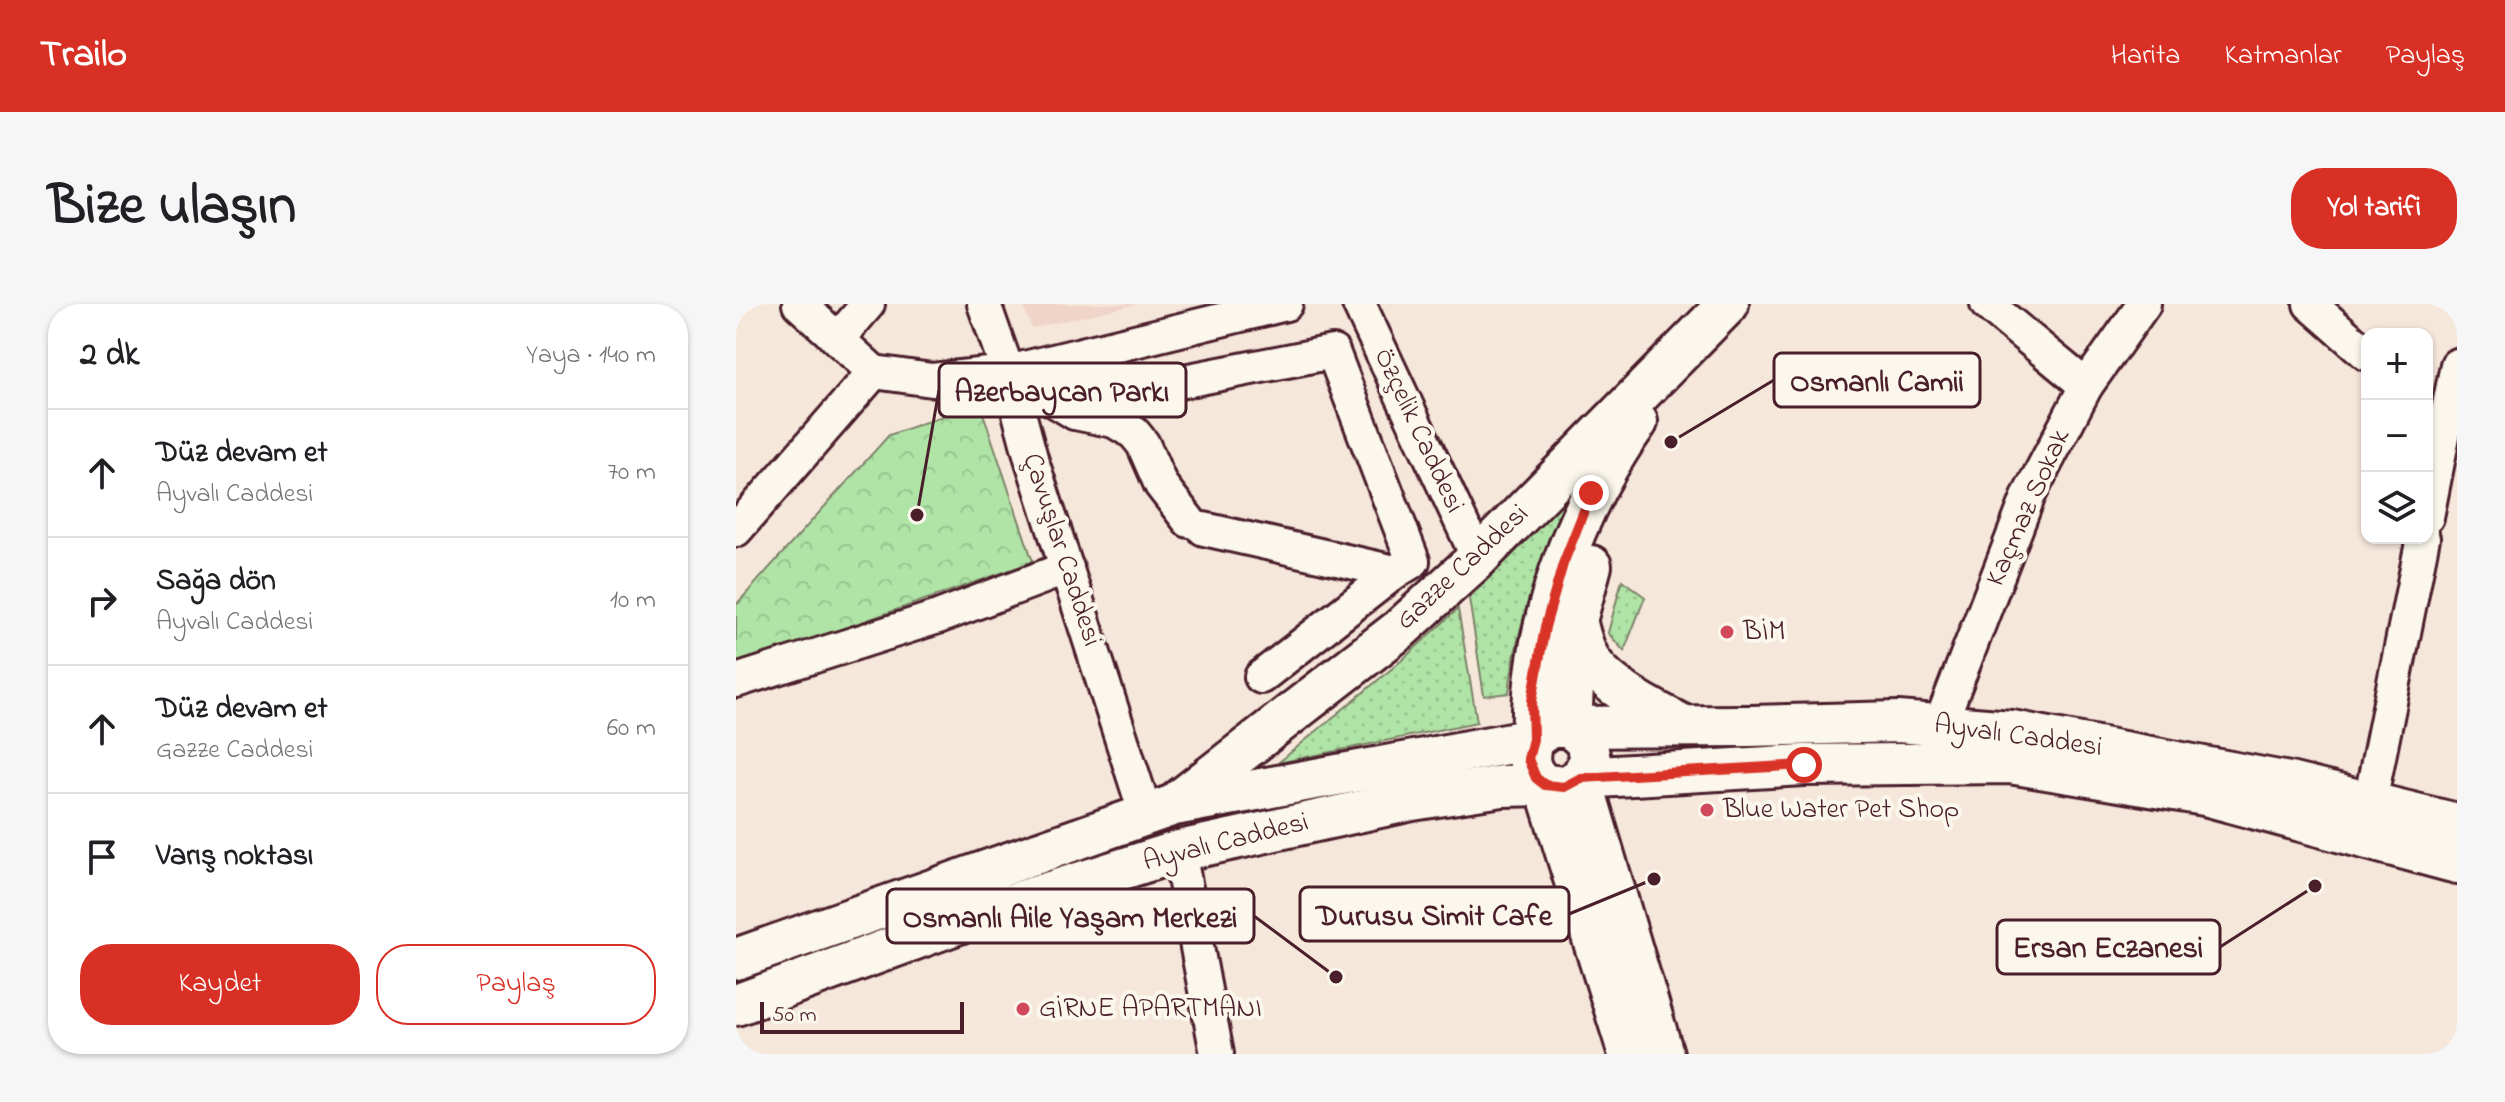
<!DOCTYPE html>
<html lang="tr">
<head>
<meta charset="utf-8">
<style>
  :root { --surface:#fff; --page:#f6f6f6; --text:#202124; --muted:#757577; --line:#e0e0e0; --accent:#d93025 }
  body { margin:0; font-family:"Indie Flower",sans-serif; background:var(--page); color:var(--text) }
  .controls { position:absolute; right:24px; top:24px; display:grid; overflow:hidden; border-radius:16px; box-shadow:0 2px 6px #0004 }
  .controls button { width:72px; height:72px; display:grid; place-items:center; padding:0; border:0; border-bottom:2px solid var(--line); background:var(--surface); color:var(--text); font:40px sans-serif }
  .scale { position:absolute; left:24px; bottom:20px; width:204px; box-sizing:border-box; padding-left:8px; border:4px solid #4a1f2b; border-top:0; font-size:22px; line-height:28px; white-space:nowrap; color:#4a1f2b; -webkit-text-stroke:6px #fbf7ec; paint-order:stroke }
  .stop { position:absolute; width:24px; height:24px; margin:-18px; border:6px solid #d93025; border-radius:50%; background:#fff }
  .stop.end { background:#d93025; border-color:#fff; box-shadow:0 2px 8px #0008 }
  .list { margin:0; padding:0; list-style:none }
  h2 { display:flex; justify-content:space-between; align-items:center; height:104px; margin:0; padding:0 32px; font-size:34px }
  h2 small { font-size:26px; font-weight:400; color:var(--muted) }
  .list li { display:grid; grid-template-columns:52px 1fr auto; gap:24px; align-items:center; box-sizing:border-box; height:128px; padding:0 32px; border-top:2px solid var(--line) }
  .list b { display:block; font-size:30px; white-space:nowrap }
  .list p { margin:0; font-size:26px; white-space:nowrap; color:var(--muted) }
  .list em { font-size:26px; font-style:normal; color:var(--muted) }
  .actions { display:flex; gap:16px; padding:24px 32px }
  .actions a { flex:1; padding:18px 0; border:2px solid var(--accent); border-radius:32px; text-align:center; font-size:28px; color:var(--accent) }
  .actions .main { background:var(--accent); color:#fff }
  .icon { flex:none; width:44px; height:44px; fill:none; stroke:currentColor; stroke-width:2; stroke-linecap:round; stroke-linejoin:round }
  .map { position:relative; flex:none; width:1721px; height:750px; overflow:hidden; border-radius:32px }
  header { display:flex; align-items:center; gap:48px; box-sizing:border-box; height:112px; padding:0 40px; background:var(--accent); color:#fff }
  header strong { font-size:38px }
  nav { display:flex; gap:44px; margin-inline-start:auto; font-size:28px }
  .intro { display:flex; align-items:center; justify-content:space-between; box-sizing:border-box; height:192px; padding:0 48px }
  h1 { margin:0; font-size:56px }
  .button { padding:20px 36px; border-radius:32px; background:var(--accent); color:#fff; font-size:28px; font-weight:700 }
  main { display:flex; gap:48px; padding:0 48px }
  aside { flex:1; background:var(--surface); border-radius:32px; box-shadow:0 2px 6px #0004 }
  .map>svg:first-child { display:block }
  .built { fill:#efd4c7 }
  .grass { fill:url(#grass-dots); stroke:#7c8268; stroke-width:2 }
  .park { fill:url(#park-crowns); stroke:#7c8268; stroke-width:2 }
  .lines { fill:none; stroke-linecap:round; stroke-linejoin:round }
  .minor-casing { stroke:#4a1f2b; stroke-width:38 }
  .major-casing { stroke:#4a1f2b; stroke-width:46 }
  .minor { stroke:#fbf7ec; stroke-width:32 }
  .major { stroke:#fbf7ec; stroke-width:40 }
  .route { stroke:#d93025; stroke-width:10 }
  .poi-dot { fill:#d1495b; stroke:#fbf7ec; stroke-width:3 }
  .labels { text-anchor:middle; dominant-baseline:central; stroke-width:8; stroke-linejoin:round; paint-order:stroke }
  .street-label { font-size:28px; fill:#4a1f2b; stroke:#fbf7ec }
  .poi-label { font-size:28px; fill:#4a1f2b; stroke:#fbf7ec; text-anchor:start }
  .leader { fill:none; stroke:#4a1f2b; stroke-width:3 }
  .callout-dot { fill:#4a1f2b; stroke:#fbf7ec; stroke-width:3 }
  .callout { fill:#fbf7ec; stroke:#4a1f2b; stroke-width:3 }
  .callout-label { font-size:30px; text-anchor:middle; font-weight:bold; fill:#4a1f2b }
</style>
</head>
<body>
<header>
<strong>Trailo</strong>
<nav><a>Harita</a><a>Katmanlar</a><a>Paylaş</a></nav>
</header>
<div class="intro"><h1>Bize ulaşın</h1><a class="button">Yol tarifi</a></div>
<main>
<aside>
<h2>2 dk<small>Yaya · 140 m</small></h2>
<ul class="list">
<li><svg class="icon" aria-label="ahead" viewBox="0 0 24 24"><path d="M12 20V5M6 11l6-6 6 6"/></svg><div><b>Düz devam et</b><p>Ayvalı Caddesi</p></div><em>70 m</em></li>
<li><svg class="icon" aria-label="right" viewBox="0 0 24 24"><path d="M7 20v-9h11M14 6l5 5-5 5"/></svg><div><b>Sağa dön</b><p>Ayvalı Caddesi</p></div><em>10 m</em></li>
<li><svg class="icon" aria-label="ahead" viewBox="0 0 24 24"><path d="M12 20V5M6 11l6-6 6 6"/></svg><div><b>Düz devam et</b><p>Gazze Caddesi</p></div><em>60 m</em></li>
<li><svg class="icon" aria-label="arrive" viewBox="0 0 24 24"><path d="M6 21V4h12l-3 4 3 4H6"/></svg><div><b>Varış noktası</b></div></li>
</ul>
<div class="actions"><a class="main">Kaydet</a><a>Paylaş</a></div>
</aside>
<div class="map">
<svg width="1721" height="750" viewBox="0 0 1721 750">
  <defs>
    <pattern id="grass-dots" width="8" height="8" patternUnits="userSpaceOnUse" patternTransform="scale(2)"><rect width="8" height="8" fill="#afe4a6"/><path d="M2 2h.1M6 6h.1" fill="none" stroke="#98c38f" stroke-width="1.8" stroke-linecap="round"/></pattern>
    <pattern id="park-crowns" width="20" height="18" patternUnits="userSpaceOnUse" patternTransform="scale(2)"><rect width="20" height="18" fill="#afe4a6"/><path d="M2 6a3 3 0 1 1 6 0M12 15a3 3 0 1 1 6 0" fill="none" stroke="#98c38f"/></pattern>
  </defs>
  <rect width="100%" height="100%" fill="#f6e7db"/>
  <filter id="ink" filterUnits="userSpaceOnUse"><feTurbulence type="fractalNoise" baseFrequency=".0125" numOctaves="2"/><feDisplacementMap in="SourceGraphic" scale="16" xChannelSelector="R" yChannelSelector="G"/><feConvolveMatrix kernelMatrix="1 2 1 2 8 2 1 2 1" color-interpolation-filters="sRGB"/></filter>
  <g filter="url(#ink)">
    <path class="built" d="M286,0H402L296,24Z"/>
    <g class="grass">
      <path d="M837,178C808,248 781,314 773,389L748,392L733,294L782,243Z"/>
      <path d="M886,276L909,293L888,347L872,329Z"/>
      <path d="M722,305L741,418L542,459L665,357Z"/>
    </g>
    <path class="park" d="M226,105L247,109L297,258L0,362V301L153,131Z"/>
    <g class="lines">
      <g class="minor-casing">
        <g id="minor">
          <path d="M63,0L138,68L196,76L272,68L295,154L410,511"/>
          <path d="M248,0L272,68"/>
          <path d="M623,0L742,254"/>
          <path d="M1251,0L1350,82"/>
          <path d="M1574,0L1631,50"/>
          <path d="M103,34L132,0"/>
          <path d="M272,68L550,0"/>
          <path d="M272,68L339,109"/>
          <path d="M1691,213L1721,61"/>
          <path d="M453,217L425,181L407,140L398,129L378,117L339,109L443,78L597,48L677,257L659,268L468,225"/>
          <path d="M0,226L138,68"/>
          <path d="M525,373L659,268"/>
          <path d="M0,377L202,313L331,264"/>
          <path d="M1204,421L1293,191L1350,82L1408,0"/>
          <path d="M1634,498L1687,234"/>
          <path d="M443,547L481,750"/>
        </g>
      </g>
      <g class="major-casing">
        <g id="major">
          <path d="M841,320C844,332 847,345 854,356C871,383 918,407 946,421"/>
          <path d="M835,424L840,317L855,262"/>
          <path d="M797,435C793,326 838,205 901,118"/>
          <path d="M845,474L1068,461L1274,459L1469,491L1721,559"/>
          <path d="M845,474L927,750"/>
          <path d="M809,481C792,468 790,454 797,435L814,423L1014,422L1162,418L1276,427L1553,479L1721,520"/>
          <path d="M809,481L893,750"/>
          <path d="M444,496L663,326L742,254L992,0"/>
          <path d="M0,655L438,501L797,435"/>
          <path d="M0,701L261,605L443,547L676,496L766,482L809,481L828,483L845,474L854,456L850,437L835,424"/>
        </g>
      </g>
      <use href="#minor" class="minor"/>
      <use href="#major" class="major"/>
    </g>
  </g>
  <g class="lines" filter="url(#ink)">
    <path class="route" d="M855,189L827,260L809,323L796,397L797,435L792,455L800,474L809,481L828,483L845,474L1068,461"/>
  </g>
  <g class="poi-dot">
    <circle cx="991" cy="328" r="8"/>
    <circle cx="971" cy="506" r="8"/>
    <circle cx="287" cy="705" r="8"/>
  </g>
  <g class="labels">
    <g class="street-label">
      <text transform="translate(682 127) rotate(65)">Özçelik Caddesi</text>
      <text transform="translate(1293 204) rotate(-66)">Kaçmaz Sokak</text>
      <text transform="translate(325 246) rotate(72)">Çavuşlar Caddesi</text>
      <text transform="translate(727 264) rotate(-43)">Gazze Caddesi</text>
      <text transform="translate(1282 433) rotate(8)">Ayvalı Caddesi</text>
      <text transform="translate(490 539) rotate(-14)">Ayvalı Caddesi</text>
    </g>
    <g class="poi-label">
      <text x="1007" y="328">BİM</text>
      <text x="987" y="506">Blue Water Pet Shop</text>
      <text x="303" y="705">GİRNE APARTMANI</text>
    </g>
  </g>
  <path class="leader" d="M935 138L1038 76M181 211L203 86M918 575L833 610M600 673L518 612M1579 582L1484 643"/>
  <g class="callout-dot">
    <circle cx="935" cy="138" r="8"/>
    <circle cx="181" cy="211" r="8"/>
    <circle cx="918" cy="575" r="8"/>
    <circle cx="600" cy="673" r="8"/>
    <circle cx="1579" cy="582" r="8"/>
  </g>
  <g class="callout">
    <rect x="1038" y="49" width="206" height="54" rx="8"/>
    <rect x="203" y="59" width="247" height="54" rx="8"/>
    <rect x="564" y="583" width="269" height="54" rx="8"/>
    <rect x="151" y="585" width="367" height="54" rx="8"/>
    <rect x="1261" y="616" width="223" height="54" rx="8"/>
  </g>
  <g class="callout-label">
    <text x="1141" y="87">Osmanlı Camii</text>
    <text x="326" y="97">Azerbaycan Parkı</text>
    <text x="698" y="621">Durusu Simit Cafe</text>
    <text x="334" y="623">Osmanlı Aile Yaşam Merkezi</text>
    <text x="1372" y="653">Ersan Eczanesi</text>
  </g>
</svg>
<div class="controls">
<button>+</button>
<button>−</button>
<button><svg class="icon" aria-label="layers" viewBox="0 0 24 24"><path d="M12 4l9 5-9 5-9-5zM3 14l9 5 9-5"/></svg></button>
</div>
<div class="scale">50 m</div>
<div class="stop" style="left:1068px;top:461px"></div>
<div class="stop end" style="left:855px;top:189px"></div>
</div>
</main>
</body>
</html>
